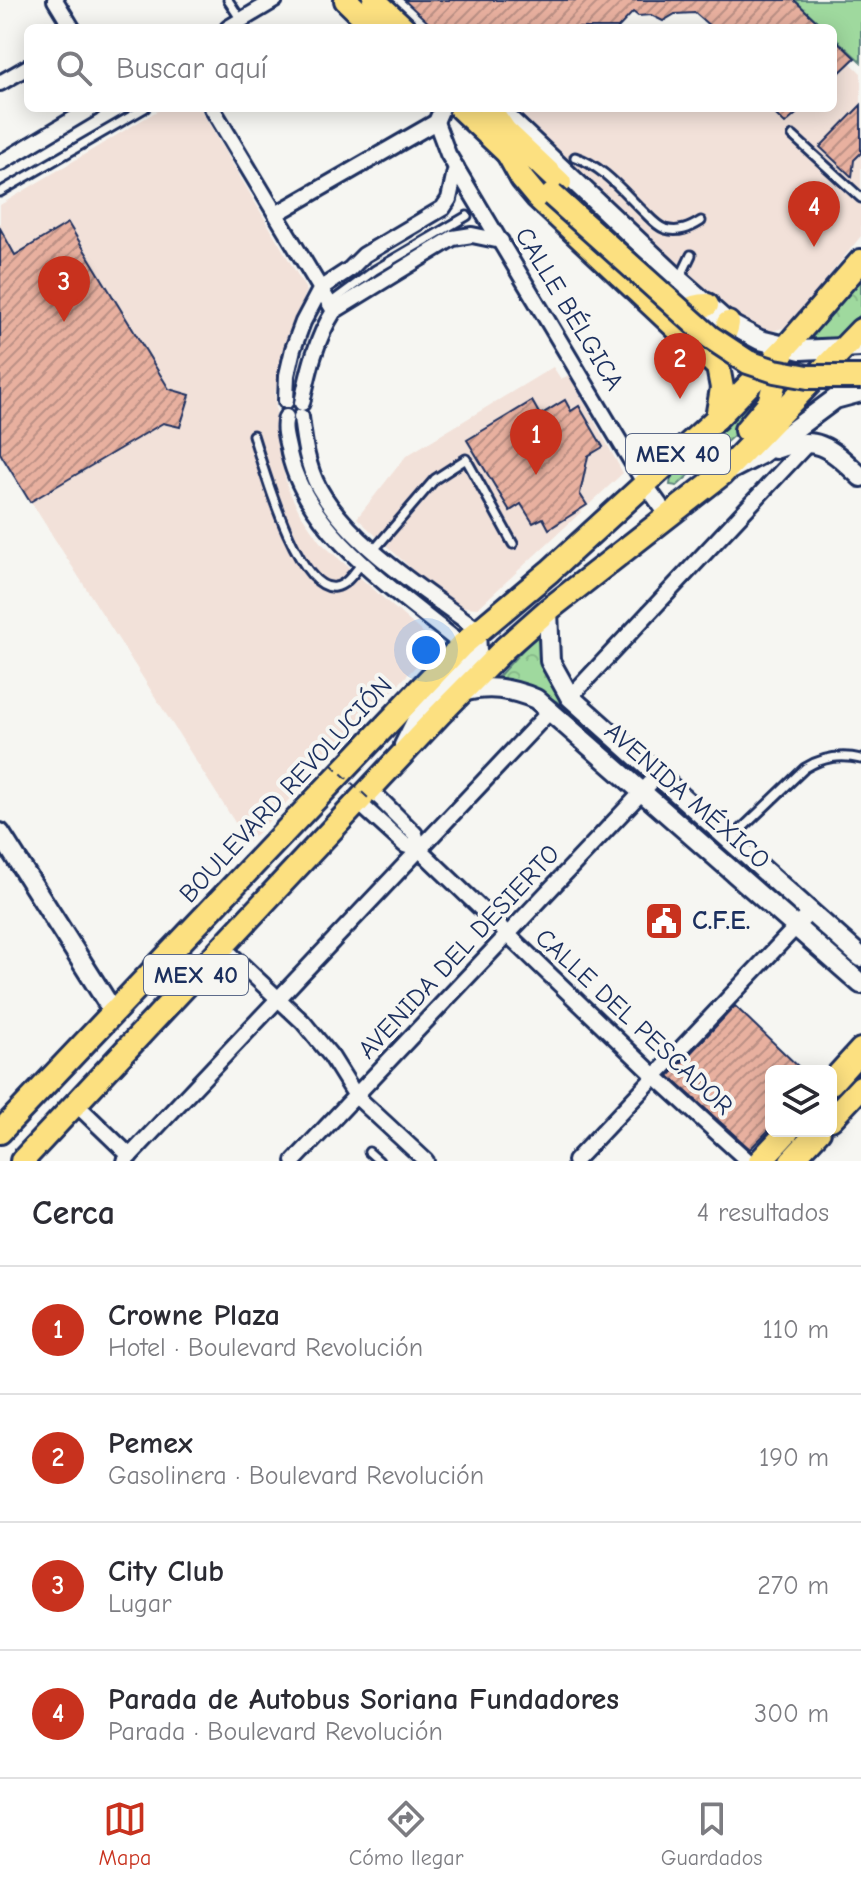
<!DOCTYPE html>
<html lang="es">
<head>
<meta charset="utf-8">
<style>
  :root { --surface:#fff; --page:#f7f7f7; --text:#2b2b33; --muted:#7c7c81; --line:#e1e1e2; --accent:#c8321e }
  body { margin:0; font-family:"Comic Neue",sans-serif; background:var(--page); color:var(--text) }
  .controls { position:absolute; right:24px; bottom:24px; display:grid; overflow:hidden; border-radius:12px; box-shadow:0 4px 20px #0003 }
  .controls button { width:72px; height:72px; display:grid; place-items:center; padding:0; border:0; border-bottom:2px solid var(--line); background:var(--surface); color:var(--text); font:40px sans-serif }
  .you { position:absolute; left:426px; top:650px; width:28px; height:28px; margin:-20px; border:6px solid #fff; border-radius:50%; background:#1a73e8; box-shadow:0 0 0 12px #1a73e833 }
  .badge { display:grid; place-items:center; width:52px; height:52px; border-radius:50%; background:var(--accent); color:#fff; font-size:26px; font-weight:700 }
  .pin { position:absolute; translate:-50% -66px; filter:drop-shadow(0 2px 4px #0008) }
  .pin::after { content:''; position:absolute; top:42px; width:28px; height:24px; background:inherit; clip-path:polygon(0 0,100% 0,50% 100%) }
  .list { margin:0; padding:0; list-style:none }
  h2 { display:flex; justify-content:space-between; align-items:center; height:104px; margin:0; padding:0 32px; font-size:34px }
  h2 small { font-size:26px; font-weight:400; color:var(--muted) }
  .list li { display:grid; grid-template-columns:52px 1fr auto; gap:24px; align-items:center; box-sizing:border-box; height:128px; padding:0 32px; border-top:2px solid var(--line) }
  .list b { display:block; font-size:30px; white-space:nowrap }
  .list p { margin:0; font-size:26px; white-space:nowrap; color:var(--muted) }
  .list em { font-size:26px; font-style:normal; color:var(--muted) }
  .icon { flex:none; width:44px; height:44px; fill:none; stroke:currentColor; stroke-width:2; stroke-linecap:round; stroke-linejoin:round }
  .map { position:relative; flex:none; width:861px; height:1161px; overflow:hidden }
  .search { position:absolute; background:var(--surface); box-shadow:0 4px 20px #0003; left:24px; right:24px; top:24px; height:88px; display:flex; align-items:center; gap:20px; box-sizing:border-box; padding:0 28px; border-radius:12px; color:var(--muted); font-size:30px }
  .sheet { height:616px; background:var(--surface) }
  nav { display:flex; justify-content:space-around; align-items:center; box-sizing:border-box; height:112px; border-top:2px solid var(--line); background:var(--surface); font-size:22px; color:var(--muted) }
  nav a { display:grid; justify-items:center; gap:4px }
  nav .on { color:var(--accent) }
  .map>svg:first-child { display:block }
  .built { fill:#f2e1d9 }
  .park { fill:url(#park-crowns); stroke:#5d847e; stroke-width:2 }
  .garden { fill:#9fd99e; stroke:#5d847e; stroke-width:2 }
  .building { fill:url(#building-hatch); stroke:#1b2f5e; stroke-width:2 }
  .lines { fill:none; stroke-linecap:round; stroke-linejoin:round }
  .service-casing { stroke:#1b2f5e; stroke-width:13 }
  .minor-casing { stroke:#1b2f5e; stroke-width:20 }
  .tertiary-casing { stroke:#1b2f5e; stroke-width:24 }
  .primary-casing { stroke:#1b2f5e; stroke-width:28 }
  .service { stroke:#f6f6f2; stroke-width:7 }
  .minor { stroke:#f6f6f2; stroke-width:14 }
  .tertiary { stroke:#f6f6f2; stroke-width:18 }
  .primary { stroke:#fce080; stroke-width:22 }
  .primary-bridge-casing { stroke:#1b2f5e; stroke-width:28; stroke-linecap:butt }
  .path-bridge { stroke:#1b2f5e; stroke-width:2; stroke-dasharray:8 6; stroke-linecap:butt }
  .primary-bridge { stroke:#fce080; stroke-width:22 }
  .labels { text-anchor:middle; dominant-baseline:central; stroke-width:8; stroke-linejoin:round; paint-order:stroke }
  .shield { fill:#f6f6f2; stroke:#5d6b8a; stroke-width:2 }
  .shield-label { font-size:24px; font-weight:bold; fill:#1b2f5e }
  .street-label { font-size:26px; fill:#1b2f5e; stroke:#f6f6f2 }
  .poi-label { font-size:26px; font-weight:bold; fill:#1b2f5e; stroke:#f6f6f2; text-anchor:start }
</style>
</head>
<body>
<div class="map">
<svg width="861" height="1161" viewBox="0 0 861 1161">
  <defs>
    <pattern id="park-crowns" width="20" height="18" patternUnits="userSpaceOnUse" patternTransform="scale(2)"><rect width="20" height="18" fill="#9fd99e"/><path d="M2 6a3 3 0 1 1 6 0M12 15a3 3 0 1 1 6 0" fill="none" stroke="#88bb8a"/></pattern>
    <pattern id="building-hatch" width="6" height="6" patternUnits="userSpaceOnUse" patternTransform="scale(2)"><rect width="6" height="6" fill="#e8b09f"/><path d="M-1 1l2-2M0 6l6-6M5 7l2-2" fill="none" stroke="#bb9085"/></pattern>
  </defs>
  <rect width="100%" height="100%" fill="#f6f6f2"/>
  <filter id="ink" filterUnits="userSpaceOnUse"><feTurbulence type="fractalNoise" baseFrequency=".0125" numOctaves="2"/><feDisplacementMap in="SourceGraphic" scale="16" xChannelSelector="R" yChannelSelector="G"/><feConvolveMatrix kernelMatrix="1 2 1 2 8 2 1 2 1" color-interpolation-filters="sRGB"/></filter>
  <g filter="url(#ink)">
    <g class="built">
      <path d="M833,46L861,73V236L789,326L770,332L747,328L724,314L504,108H833Z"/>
      <path d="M162,108H200L307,291L287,337L275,393L278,449L288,489L300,513L320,542L433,642V648L248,843L0,453V205Z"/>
      <path d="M553,367L561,379L569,375L623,473L478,608L451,606L357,518L406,456Z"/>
    </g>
    <g class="park">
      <path d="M861,278V314L839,341L801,346Z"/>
      <path d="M761,392H764L750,421L677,486L670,485L671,477Z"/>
      <path d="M539,632L550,676L561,698L604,741L558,702L536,691L497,678Z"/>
    </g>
    <path class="garden" d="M795,0H861V62L833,36V28H824Z"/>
    <g class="building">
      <path d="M404,0H794L824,28H712L695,13L675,14L663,21L651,15L638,16L633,12L618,28H434Z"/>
      <path d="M833,37L855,58L833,79Z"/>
      <path d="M861,105V153L854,160L852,177L820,147Z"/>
      <path d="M776,108H803L785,124L776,115Z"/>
      <path d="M68,223L169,389L190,395L180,427L163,423L30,502L0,453V228L15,255Z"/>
      <path d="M565,400L571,411L579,406L603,447L588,456L580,494L587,505L549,529L543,518L533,523L521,504L510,511L467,440L532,401L540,415Z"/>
      <path d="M735,1006L803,1071H771V1128L750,1149L669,1076Z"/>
    </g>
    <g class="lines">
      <g class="service-casing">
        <g id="service">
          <path d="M228,0L241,20"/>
          <path d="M793,136L861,198"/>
          <path d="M575,157C603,166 624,193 645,213C651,219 657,226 665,229C679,233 690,228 701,221"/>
          <path d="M0,192L145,108"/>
          <path d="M680,278L691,255"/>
          <path d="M330,303L375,270L467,216"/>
          <path d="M253,435C262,463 297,592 335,587C347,585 355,571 362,563"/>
          <path d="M373,551L435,479L466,459L513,544"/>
          <path d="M731,839L805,768C823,757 840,754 861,759"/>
          <path d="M369,1152L379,1161"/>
        </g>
      </g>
      <g class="minor-casing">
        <g id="minor">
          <path d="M55,0L72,28"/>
          <path d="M228,28L275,0"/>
          <path d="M0,83L28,67"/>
          <path d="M212,108L334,311"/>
          <path d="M436,122L448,154L645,484L668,516"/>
          <path d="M0,163L92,108"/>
          <path d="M276,214L436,122L442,108"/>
          <path d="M286,401L287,375L293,349L303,322L321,288L350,269L364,255L443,208L449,199L456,167"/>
          <path d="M302,403C309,370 316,339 334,311L453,238L472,235L501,241"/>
          <path d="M286,417C282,429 287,441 289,453C307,535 401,594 462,645"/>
          <path d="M301,417C304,441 307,466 319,488C352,547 425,590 478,630L479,651L414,721L402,745"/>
          <path d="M570,697L809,442"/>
          <path d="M371,790L415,834L420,850"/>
          <path d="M359,803L405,845L420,850L655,1076L748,1161"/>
          <path d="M223,947L303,1022L331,1056L356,1096L426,1161"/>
          <path d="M76,1104L130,1156"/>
          <path d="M125,1161L551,710"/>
          <path d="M294,1161L657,776"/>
          <path d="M575,1161L810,912"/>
        </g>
      </g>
      <g class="tertiary-casing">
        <g id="tertiary">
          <path d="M494,110L511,121L679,280L728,323L760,340L801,350L861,347"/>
          <path d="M775,449C818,434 830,448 861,477"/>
          <path d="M732,469L761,454L835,399L861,392"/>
          <path d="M548,610L550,661L570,697L861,957"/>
          <path d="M462,692C489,685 510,688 536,699L861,984"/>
          <path d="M0,833L114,1013"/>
        </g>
      </g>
      <g class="primary-casing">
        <g id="primary">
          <path d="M346,0L375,28"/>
          <path d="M374,0L404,28"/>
          <path d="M460,108L517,162"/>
          <path d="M489,108L505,131L560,183"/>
          <path d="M507,152L522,179L537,197L718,367L722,388L717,418"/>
          <path d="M678,329C678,312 691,305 707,305"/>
          <path d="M704,349C718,347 726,337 728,323"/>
          <path d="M746,430L769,403L782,356"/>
          <path d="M831,1083L861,1050"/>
          <path d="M831,1119L861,1087"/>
          <path d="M0,1132L462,645L550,571L716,419L786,347L861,261"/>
          <path d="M22,1161L440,714L505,648L548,610L722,474L861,330"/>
          <path d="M760,1161L788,1131"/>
          <path d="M791,1161L819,1131"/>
        </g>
      </g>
      <use href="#service" class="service"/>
      <use href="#minor" class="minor"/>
      <use href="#tertiary" class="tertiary"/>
      <use href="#primary" class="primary"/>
      <g class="primary-bridge-casing">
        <path id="primary-bridge" d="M552,195L710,337L748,362L775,371L808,377H861"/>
      </g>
      <path class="path-bridge" d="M331,764L378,807"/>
      <use href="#primary-bridge" class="primary-bridge"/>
    </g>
  </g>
  <defs>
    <g id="civic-square" transform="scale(2)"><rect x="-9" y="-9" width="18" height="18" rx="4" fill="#c8321e" stroke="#f6f6f2"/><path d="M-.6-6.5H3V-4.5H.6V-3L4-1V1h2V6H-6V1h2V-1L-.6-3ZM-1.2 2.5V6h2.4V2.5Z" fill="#fff"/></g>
  </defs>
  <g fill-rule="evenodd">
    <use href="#civic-square" x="664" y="921"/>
  </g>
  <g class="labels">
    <g class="shield">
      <rect x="626" y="434" width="104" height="40" rx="6"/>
      <rect x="144" y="955" width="104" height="40" rx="6"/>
    </g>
    <g class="shield-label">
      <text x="678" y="454">MEX 40</text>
      <text x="196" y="975">MEX 40</text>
    </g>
    <g class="street-label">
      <text transform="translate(569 309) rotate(59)">CALLE BÉLGICA</text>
      <text transform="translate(286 790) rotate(-47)">BOULEVARD REVOLUCIÓN</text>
      <text transform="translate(687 796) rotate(41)">AVENIDA MÉXICO</text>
      <text transform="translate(459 952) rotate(-47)">AVENIDA DEL DESIERTO</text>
      <text transform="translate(634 1022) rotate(43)">CALLE DEL PESCADOR</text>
    </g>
    <g class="poi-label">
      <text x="692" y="921">C.F.E.</text>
    </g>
  </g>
</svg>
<div class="controls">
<button><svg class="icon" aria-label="layers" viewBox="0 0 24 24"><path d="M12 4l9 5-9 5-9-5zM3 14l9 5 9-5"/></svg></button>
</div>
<div class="you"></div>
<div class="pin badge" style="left:536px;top:475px">1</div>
<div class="pin badge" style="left:680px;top:399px">2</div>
<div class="pin badge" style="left:64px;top:322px">3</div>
<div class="pin badge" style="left:814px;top:247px">4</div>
<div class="search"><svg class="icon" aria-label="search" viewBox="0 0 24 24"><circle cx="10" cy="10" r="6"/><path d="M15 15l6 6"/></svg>Buscar aquí</div>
</div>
<section class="sheet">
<h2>Cerca<small>4 resultados</small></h2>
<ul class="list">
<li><span class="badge">1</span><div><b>Crowne Plaza</b><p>Hotel · Boulevard Revolución</p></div><em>110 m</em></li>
<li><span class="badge">2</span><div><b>Pemex</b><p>Gasolinera · Boulevard Revolución</p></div><em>190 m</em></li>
<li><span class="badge">3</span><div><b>City Club</b><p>Lugar</p></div><em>270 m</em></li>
<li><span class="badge">4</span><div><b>Parada de Autobus Soriana Fundadores</b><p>Parada · Boulevard Revolución</p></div><em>300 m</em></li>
</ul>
</section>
<nav>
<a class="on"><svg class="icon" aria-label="map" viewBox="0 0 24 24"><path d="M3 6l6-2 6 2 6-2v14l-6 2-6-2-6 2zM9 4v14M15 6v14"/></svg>Mapa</a>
<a><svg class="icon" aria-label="directions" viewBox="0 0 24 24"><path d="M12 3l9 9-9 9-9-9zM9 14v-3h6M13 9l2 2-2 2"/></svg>Cómo llegar</a>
<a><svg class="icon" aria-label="saved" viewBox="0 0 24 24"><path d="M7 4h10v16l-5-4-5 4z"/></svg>Guardados</a>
</nav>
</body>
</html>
